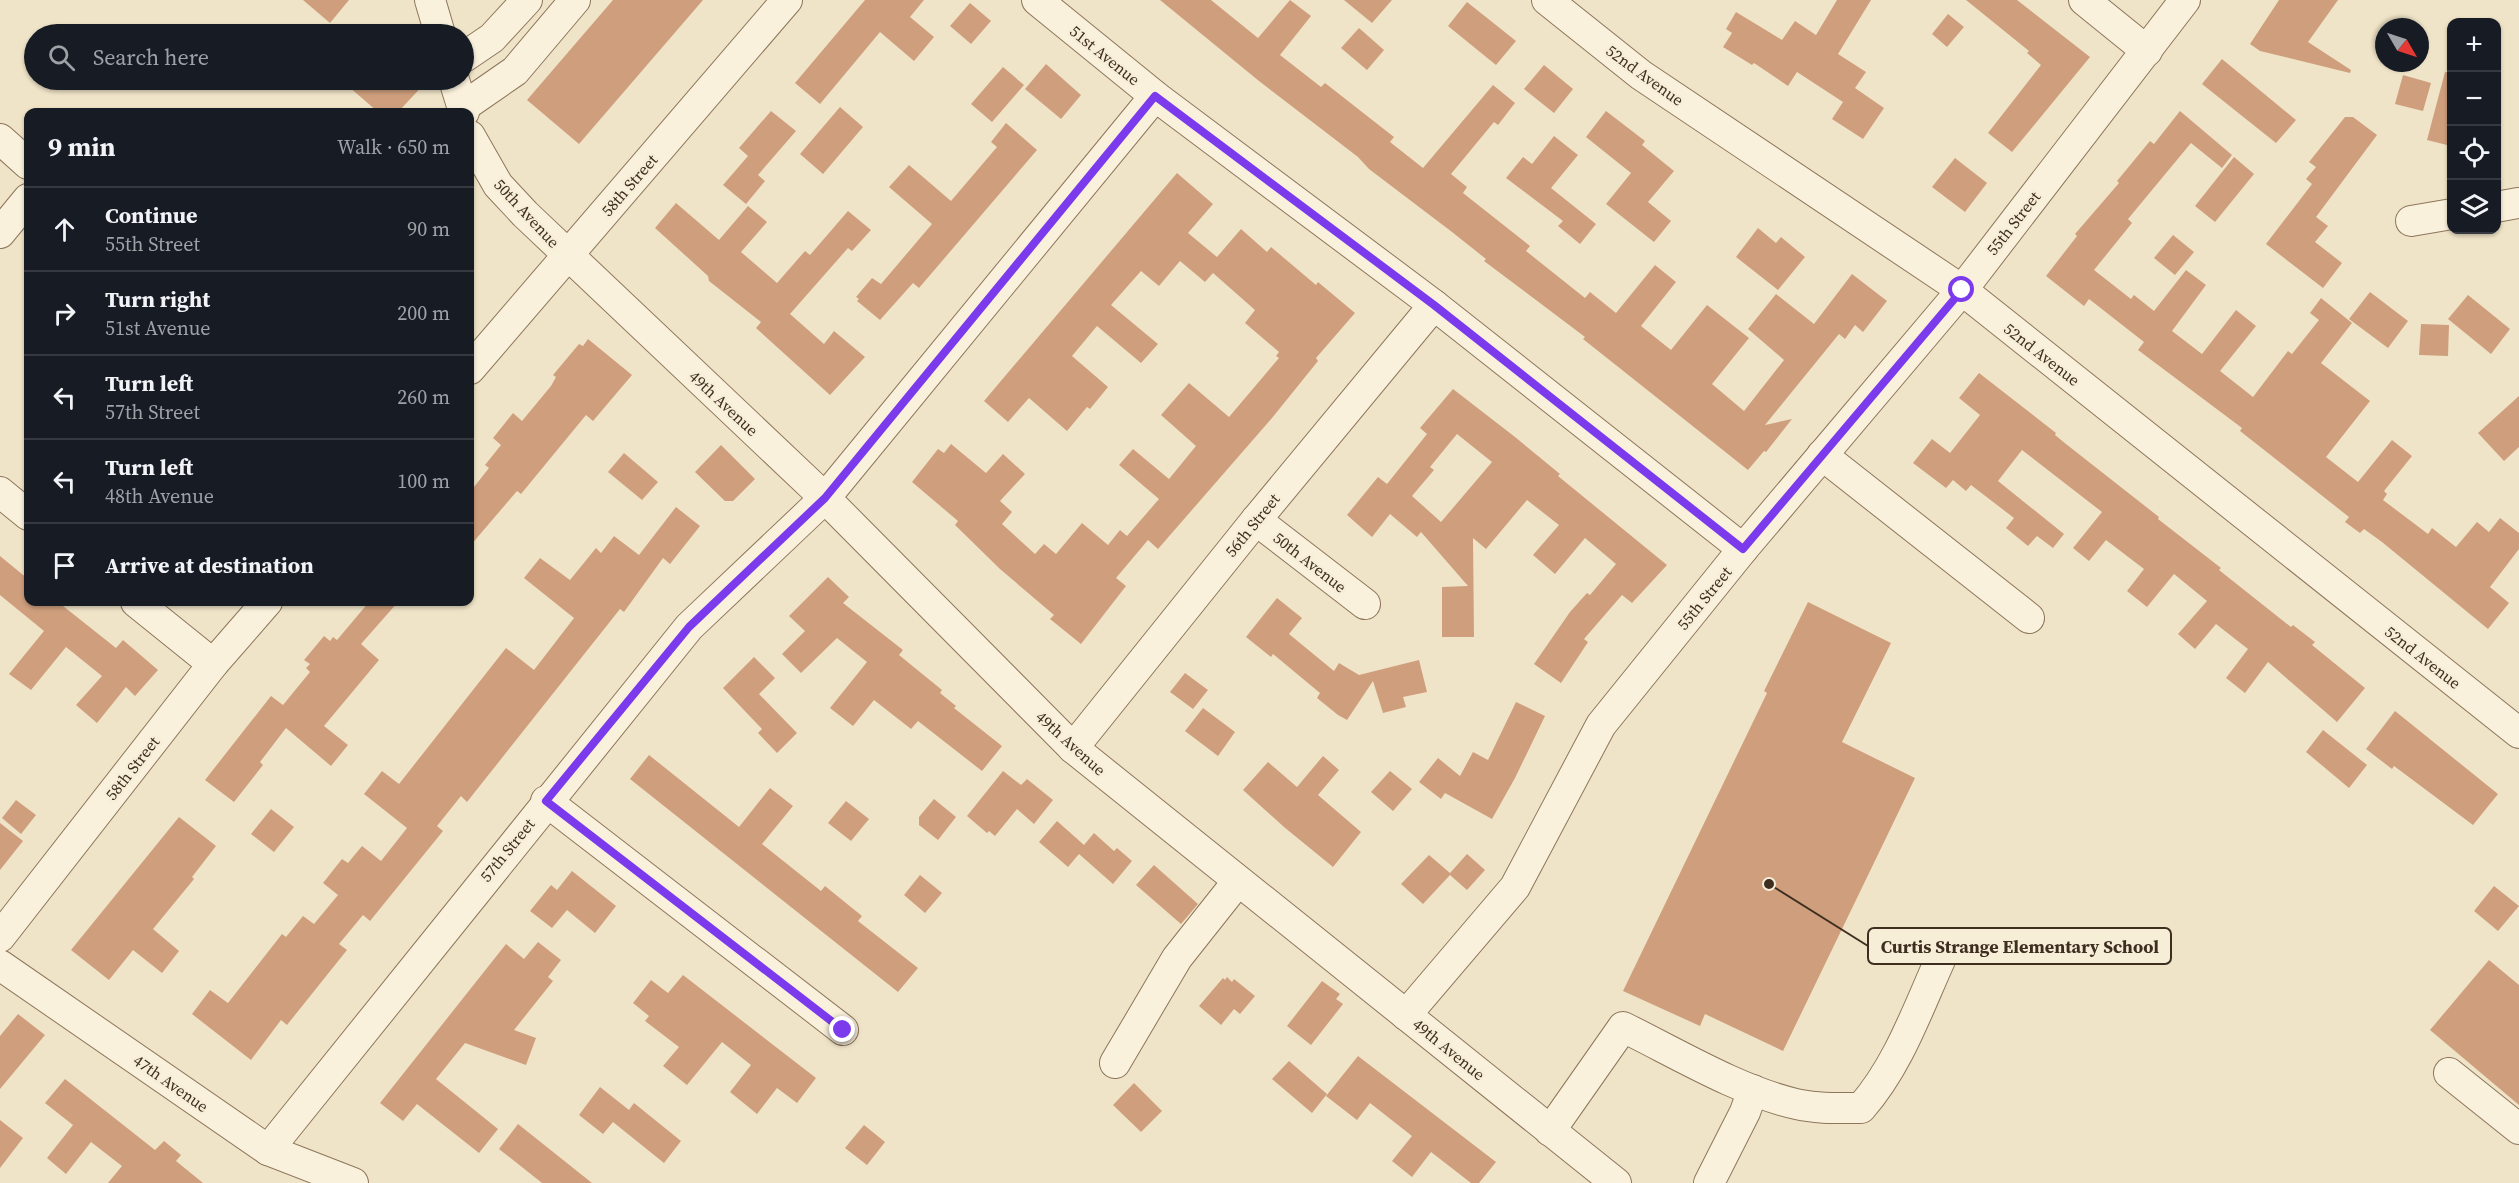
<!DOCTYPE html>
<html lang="en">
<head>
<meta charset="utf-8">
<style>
  :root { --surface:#171b24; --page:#20242c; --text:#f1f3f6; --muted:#9ea1a6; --line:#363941 }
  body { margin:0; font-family:"Source Serif 4",serif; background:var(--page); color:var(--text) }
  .controls { position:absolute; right:18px; top:18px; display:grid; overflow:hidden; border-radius:12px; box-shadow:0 2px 4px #0004 }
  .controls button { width:54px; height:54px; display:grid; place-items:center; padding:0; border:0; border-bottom:2px solid var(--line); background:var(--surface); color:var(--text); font:30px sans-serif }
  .compass { position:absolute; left:2375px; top:18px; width:54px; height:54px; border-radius:50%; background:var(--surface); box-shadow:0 2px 4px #0004; rotate:129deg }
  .stop { position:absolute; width:18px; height:18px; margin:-14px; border:4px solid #7c3aed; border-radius:50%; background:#fff }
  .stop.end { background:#7c3aed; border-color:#fff; box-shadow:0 2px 6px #0008 }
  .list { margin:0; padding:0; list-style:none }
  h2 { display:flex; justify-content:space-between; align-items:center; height:78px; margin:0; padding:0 24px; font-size:26px }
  h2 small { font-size:20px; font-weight:400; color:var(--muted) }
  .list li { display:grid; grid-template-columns:39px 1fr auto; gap:18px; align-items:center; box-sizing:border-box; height:84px; padding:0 24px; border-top:2px solid var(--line) }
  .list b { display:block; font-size:22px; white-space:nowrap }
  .list p { margin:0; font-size:20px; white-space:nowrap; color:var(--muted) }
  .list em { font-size:20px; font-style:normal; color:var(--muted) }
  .icon { flex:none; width:33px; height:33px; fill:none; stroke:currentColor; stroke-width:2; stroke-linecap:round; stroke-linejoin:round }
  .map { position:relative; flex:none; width:2519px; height:1183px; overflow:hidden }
  .search { position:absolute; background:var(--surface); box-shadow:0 2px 4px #0004; left:24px; top:24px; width:450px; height:66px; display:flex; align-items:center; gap:15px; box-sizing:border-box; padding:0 21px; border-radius:33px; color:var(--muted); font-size:22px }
  .panel { position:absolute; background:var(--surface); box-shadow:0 2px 4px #0004; left:24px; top:108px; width:450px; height:498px; border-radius:12px }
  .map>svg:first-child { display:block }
  .building { fill:#cf9f7d; fill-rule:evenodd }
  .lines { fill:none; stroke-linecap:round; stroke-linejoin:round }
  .minor-casing { stroke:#8d765c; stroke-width:32 }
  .minor { stroke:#faf1dc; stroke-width:30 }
  .route { stroke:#7c3aed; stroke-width:8 }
  .labels { text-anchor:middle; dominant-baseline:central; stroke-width:5; stroke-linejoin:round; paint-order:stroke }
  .street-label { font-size:16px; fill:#3d2e20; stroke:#f7eed8 }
  .leader { fill:none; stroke:#3d2e20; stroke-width:2 }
  .callout-dot { fill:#3d2e20; stroke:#f7eed8; stroke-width:2 }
  .callout { fill:#f7eed8; stroke:#3d2e20; stroke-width:2 }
  .callout-label { font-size:18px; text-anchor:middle; font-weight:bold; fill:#3d2e20 }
</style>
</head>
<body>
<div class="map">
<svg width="2519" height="1183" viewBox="0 0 2519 1183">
  <rect width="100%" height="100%" fill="#f0e4c8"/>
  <g class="building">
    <path d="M303,0H349L330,23Z"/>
    <path d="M613,0H703L579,144L527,100Z"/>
    <path d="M865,0H924L910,17L934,37L914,61L880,32L820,104L795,83Z"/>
    <path d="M1160,0H1211L1258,38L1290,0L1311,16L1280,55L1321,87L1325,83L1394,137L1390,142L1423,168L1493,85L1515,103L1498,125L1494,122L1451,174L1467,187L1463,193L1530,246L1526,251L1585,298L1590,292L1616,313L1655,265L1676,282L1641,326L1671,350L1707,305L1749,338L1712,384L1744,411L1784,360L1748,329L1776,294L1814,324L1852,274L1887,301L1863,332L1855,325L1845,339L1839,334L1765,425L1792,419L1766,452L1764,451L1748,470L1583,339L1585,337L1484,261L1486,259L1452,232L1369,169L1358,157L1259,81Z"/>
    <path d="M1344,0H1392L1372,23Z"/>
    <path d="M1837,0H1871L1838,54L1866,72L1855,88L1884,108L1863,139L1832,119L1843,102L1797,72L1788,86L1754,63L1752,65L1723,47L1732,33L1726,29L1736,12L1782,40L1795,21L1816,35Z"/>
    <path d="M1966,0H2017L2090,57L2012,152L1988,133L2041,65L2027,53L2029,51Z"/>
    <path d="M2279,0H2338L2308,42L2351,70L2350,73L2260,51L2250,44Z"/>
    <path d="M1467,2L1516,41L1496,65L1448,26Z"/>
    <path d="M970,3L991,21L971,44L950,26Z"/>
    <path d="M1948,14L1964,27L1947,47L1932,34Z"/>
    <path d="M1359,28L1384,50L1367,70L1341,48Z"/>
    <path d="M2222,59L2296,120L2276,143L2202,84Z"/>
    <path d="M1046,64L1081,95L1061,119L1025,89Z"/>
    <path d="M1544,65L1573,89L1554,113L1524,89Z"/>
    <path d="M1003,67L1024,85L992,122L971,104Z"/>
    <path d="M2445,72L2451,73V146L2427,140Z"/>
    <path d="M2403,75L2431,83L2423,111L2395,104Z"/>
    <path d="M341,80H428L398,112H378Z"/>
    <path d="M840,107L863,127L823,174L800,154Z"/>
    <path d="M771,111L796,131L758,175L765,181L746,204L723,185L748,156L739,148Z"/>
    <path d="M1606,111L1645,141L1642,145L1674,171L1648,202L1671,221L1654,242L1606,204L1631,173L1586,137Z"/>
    <path d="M2180,111L2232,155L2222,168L2191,143L2128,219L2132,223L2094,270L2131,299L2134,295L2154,311L2186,270L2206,285L2172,331L2202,354L2236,310L2256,326L2220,371L2253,397L2288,351L2292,354L2319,320L2310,313L2321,298L2352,323L2321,363L2370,401L2326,457L2358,482L2392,440L2412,456L2384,491L2387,494L2383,500L2428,534L2432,528L2456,547L2477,522L2489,532L2500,518L2519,533V549L2490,587L2509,603L2488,629L2382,542L2364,529L2360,533L2345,522L2349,517L2240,431L2242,428L2138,350L2144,342L2089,299L2084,306L2046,276L2077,236L2075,234L2119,183L2117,181L2150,141L2154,144Z"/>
    <path d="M2345,117H2353L2377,135L2316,217L2328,226L2315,242L2342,263L2323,288L2266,244L2312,184L2306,179L2316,167L2309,162Z"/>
    <path d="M1006,123L1037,150L919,288L913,283L880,320L857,301L859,299L856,297L872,278L881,284L932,224L889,187L909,165L951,201L997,147L991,142Z"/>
    <path d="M1554,136L1578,155L1551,188L1596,224L1580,244L1558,226L1563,221L1506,178L1523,157L1532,164Z"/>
    <path d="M2234,157L2254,174L2215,222L2195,206Z"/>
    <path d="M1955,158L1987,183L1965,212L1932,187Z"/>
    <path d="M1177,173L1213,204L1188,233L1217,257L1241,229L1267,252L1271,247L1316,285L1318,282L1355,313L1316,358L1318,361L1272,418L1158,549L1148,540L1116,578L1126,586L1081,644L1050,619L1054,615L1000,569L955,525L958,521L912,482L938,449L944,453L951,444L986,473L1003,454L1025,474L1000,501L1012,512L1002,524L1035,554L1044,544L1056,554L1082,523L1108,545L1120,530L1127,536L1159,499L1119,465L1133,449L1169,479L1196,446L1161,415L1189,383L1229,417L1279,358L1276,356L1279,352L1245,323L1255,310L1213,273L1205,282L1180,261L1159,286L1141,271L1111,305L1158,344L1141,363L1097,326L1072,356L1108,387L1090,409L1087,407L1067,431L1029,398L1008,422L984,401Z"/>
    <path d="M676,203L719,240L748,206L767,222L741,252L777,283L805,251L810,255L848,211L871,230L852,251L848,248L790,314L824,344L834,331L865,357L830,395L756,328L761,322L709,281L708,276L655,228Z"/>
    <path d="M1758,228L1776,243L1781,237L1805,257L1778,290L1736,257Z"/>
    <path d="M2173,235L2194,252L2175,275L2154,258Z"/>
    <path d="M2370,292L2408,321L2388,348L2349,319Z"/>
    <path d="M2468,295L2510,329L2491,354L2448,319Z"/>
    <path d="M2421,324L2449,325L2448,356L2419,355Z"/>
    <path d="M588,339L632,375L593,421L586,415L521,494L517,491L470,546V492L489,468L485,465L501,445L493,438L513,413L522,421L551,386L556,377L553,375L579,344L583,346Z"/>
    <path d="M1979,373L2056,433L2055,435L2066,444L2159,517L2158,519L2221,568L2219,570L2291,627L2293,625L2315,642L2312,645L2365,688L2337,722L2268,662L2245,693L2226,678L2248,649L2216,624L2195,649L2178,634L2207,601L2174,574L2147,607L2127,591L2144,569L2106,540L2089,561L2073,548L2102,512L2022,450L1998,481L2064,534L2053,548L2037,536L2028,546L2006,528L2014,518L1971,485L1966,491L1953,480L1946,488L1913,463L1932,439L1950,453L1980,415L1959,398Z"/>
    <path d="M1453,389L1515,437L1560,474L1558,476L1667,565L1632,603L1622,595L1584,639L1588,642L1561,683L1534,664L1570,612L1587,593L1590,595L1616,564L1585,538L1555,574L1533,555L1559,525L1527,500L1486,549L1473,538L1474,637H1442V587L1468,586L1421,532L1417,537L1390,514L1372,537L1347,515L1378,477L1387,484L1427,434L1420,428ZM1457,434L1492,462L1441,522L1412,496L1434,470L1430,467Z"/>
    <path d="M2519,396V447L2504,461L2478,433Z"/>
    <path d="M721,445L755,479L733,501H725L695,472Z"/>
    <path d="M624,453L658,482L642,500L608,472Z"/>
    <path d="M676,507L700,526L670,564L663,558L624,612L620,609L467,802L461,796L437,826L443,831L370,921L363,915L339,944L347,950L287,1025L281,1020L251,1060L192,1014L210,990L228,1003L282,934L286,937L303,916L314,924L338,895L323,883L342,859L348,863L362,846L381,861L407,828L364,794L382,771L399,784L506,648L534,670L574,618L524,578L540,558L570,580L596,548L601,553L614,536L639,555Z"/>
    <path d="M0,556L28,579V602H58L116,648L123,640L158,670L135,696L126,687L97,723L76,705L102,676L66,647L31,690L9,674L44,631L0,595Z"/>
    <path d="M828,577L849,597L843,603L903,650L899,655L942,690L940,693L956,706L954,708L1002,746L982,771L918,721L911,729L874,700L853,726L830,708L867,662L837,638L801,673L782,654L805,631L789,616Z"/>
    <path d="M1277,598L1302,618L1289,634L1334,671L1339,663L1359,675L1419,660L1427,692L1403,697L1406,707L1383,713L1373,681L1347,720L1338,715L1317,698L1320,693L1273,654L1271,657L1246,637Z"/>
    <path d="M369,602H398L361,644L379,660L324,726L348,745L331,766L286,728L260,762L263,765L234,802L205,780L271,696L283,705L310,672L306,668L310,664L304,660L324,636L330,641L333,637L337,640Z"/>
    <path d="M1808,602L1891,643L1842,742L1915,778L1783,1051L1705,1014L1700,1026L1623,991L1767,693L1764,691Z"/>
    <path d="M754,657L775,678L759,694L797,733L777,753L758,733L762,729L723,688Z"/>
    <path d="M1185,673L1208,690L1193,709L1170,692Z"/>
    <path d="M1516,702L1545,716L1515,778L1492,819L1445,793L1441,799L1419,782L1438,758L1460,776L1473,752L1488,760Z"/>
    <path d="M1203,708L1235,732L1218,756L1185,731Z"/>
    <path d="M2395,711L2498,794L2473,825L2394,766L2392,769L2366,749Z"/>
    <path d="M2323,730L2367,765L2349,788L2306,752Z"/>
    <path d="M649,755L739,827L770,788L793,806L762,844L821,891L825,886L862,916L858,921L918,968L898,992L630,779Z"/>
    <path d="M1323,756L1339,770L1318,795L1361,832L1333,867L1284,827L1243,790L1268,762L1297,787Z"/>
    <path d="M1003,771L1021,785L1027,779L1053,800L1034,824L1017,809L995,836L989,831L987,833L967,816Z"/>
    <path d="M1390,771L1412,789L1393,811L1371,792Z"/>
    <path d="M934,799L956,817L938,840L919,825V817Z"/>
    <path d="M16,800L36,815L21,834L2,818Z"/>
    <path d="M846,801L869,819L851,841L828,823Z"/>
    <path d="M271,809L294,827L274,852L251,834Z"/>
    <path d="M179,817L216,846L192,877L194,879L153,929L179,951L162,973L133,950L109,980L71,950Z"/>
    <path d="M1057,821L1084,845L1094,833L1114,851L1117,848L1132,861L1113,884L1079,854L1068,867L1039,842Z"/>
    <path d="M0,823L23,841L0,870Z"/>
    <path d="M1467,854L1485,870L1467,890L1450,875L1423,904L1401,884L1429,855L1450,873Z"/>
    <path d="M1154,865L1198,904L1181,924L1136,885Z"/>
    <path d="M572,871L616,906L595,933L567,910L552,928L530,911L551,885L557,890Z"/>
    <path d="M920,875L942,893L925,913L904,895Z"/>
    <path d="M2494,886L2519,906L2498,931L2474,911Z"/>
    <path d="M538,942L561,960L548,977L553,981L514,1030L536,1038L526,1065L465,1043L436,1079L498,1129L479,1153L417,1104L403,1121L380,1103L506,944L524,959Z"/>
    <path d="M2489,960L2519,985V1105L2430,1030Z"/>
    <path d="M683,975L816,1078L797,1103L777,1088L757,1114L730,1092L751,1065L722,1042L687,1085L663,1066L679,1047L645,1021L649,1016L633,1003L651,980L668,993Z"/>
    <path d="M1227,977L1232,982L1234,979L1255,996L1240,1014L1234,1009L1221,1025L1199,1006L1223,978L1225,980Z"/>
    <path d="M1322,981L1340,994L1336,999L1343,1004L1311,1045L1287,1026Z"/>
    <path d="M18,1014L45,1035L0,1089V1036Z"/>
    <path d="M1358,1056L1496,1162L1479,1183H1471L1431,1152L1412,1177L1392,1161L1412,1136L1370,1103L1357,1120L1326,1096Z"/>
    <path d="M1289,1061L1327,1094L1312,1113L1272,1079Z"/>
    <path d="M65,1079L155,1150L164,1141L181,1155L176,1161L203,1183H108L122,1166L91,1142L66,1174L47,1158L73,1125L45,1103Z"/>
    <path d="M1134,1083L1162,1111L1141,1132L1113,1105Z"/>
    <path d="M600,1087L629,1110L634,1103L681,1141L664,1163L613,1122L603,1134L579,1115Z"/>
    <path d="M0,1120L23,1138L0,1168Z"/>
    <path d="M518,1124L592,1183H542L499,1149Z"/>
    <path d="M864,1125L885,1142L867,1165L845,1148Z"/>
  </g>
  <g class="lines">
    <g class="minor-casing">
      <g id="minor">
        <path d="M430,0L440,34"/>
        <path d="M1037,0L1155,96L1434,305L1743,549"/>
        <path d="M1547,0L1641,75L1962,290L2519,733"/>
        <path d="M2084,0L2147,51"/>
        <path d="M464,57L492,38L527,0"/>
        <path d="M454,80L464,112"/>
        <path d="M463,107L515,71L575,0"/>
        <path d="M470,136L498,185L525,214L825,498L1073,748L1616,1183"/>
        <path d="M0,139L28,164"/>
        <path d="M2496,207L2518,203"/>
        <path d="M2411,221L2452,214"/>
        <path d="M0,233L28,199"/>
        <path d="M470,369L787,0"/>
        <path d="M1822,455L2029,618"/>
        <path d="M0,492L28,515"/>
        <path d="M1256,520L1365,604"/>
        <path d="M136,602L213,664"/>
        <path d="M1073,748L1256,520L1434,305"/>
        <path d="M546,801L843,1030"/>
        <path d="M0,937L213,664L267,602"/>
        <path d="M0,965L268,1150L353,1183"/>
        <path d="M1406,1015L1515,887L1601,725L1743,549L1962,290L2185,0"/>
        <path d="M1115,1063L1177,958L1238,881"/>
        <path d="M2449,1073L2519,1129"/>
        <path d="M1550,1131L1623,1027C1676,1053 1739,1091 1796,1104C1817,1109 1839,1108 1861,1108C1898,1066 1917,1011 1940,960"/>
        <path d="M268,1150L689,627L825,498L1155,96"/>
        <path d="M1709,1183L1745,1112L1753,1090"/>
      </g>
    </g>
    <use href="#minor" class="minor"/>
  </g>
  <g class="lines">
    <path class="route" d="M843,1030L546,801L689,627L825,498L1155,96L1434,305L1743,549L1962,290"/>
  </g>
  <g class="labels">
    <g class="street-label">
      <text transform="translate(1105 55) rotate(39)">51st Avenue</text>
      <text transform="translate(1645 75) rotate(36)">52nd Avenue</text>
      <text transform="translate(629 185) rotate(-49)">58th Street</text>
      <text transform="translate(527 213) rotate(47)">50th Avenue</text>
      <text transform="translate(2013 223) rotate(-52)">55th Street</text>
      <text transform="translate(2042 354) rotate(38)">52nd Avenue</text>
      <text transform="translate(724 403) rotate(43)">49th Avenue</text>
      <text transform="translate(1252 525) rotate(-51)">56th Street</text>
      <text transform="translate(1310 562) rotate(38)">50th Avenue</text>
      <text transform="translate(1704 598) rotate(-51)">55th Street</text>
      <text transform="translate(2423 657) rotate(38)">52nd Avenue</text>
      <text transform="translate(1071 743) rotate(42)">49th Avenue</text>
      <text transform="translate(132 768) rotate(-52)">58th Street</text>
      <text transform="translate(507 850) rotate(-51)">57th Street</text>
      <text transform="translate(1449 1049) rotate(39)">49th Avenue</text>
      <text transform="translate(171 1083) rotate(35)">47th Avenue</text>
    </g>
  </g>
  <path class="leader" d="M1769 884L1868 946"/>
  <circle class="callout-dot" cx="1769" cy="884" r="6"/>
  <rect class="callout" x="1868" y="928" width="303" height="36" rx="6"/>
  <g class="callout-label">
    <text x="2020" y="953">Curtis Strange Elementary School</text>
  </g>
</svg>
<div class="controls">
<button>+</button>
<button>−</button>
<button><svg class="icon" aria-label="locate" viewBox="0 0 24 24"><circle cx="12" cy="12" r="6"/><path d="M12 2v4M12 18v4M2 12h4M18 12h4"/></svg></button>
<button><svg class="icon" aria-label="layers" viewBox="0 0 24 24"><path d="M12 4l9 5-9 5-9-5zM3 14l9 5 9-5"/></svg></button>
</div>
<svg class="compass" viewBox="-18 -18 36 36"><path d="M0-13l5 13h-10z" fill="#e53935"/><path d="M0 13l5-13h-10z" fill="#9ea1a6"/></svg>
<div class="stop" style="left:1962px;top:290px"></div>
<div class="stop end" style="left:843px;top:1030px"></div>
<div class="search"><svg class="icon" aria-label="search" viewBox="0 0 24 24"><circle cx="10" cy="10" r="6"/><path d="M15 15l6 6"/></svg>Search here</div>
<section class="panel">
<h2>9 min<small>Walk · 650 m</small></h2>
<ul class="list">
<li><svg class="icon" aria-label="ahead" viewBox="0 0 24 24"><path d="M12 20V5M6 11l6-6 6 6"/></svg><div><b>Continue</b><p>55th Street</p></div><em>90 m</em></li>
<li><svg class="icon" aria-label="right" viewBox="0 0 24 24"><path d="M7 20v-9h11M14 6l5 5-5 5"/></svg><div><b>Turn right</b><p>51st Avenue</p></div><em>200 m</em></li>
<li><svg class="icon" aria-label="left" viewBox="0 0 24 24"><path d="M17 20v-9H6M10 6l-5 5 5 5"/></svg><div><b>Turn left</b><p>57th Street</p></div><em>260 m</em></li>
<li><svg class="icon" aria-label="left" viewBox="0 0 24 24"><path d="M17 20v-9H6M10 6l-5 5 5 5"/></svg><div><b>Turn left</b><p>48th Avenue</p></div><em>100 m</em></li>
<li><svg class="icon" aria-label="arrive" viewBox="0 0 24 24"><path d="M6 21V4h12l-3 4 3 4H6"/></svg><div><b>Arrive at destination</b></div></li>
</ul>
</section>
</div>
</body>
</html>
